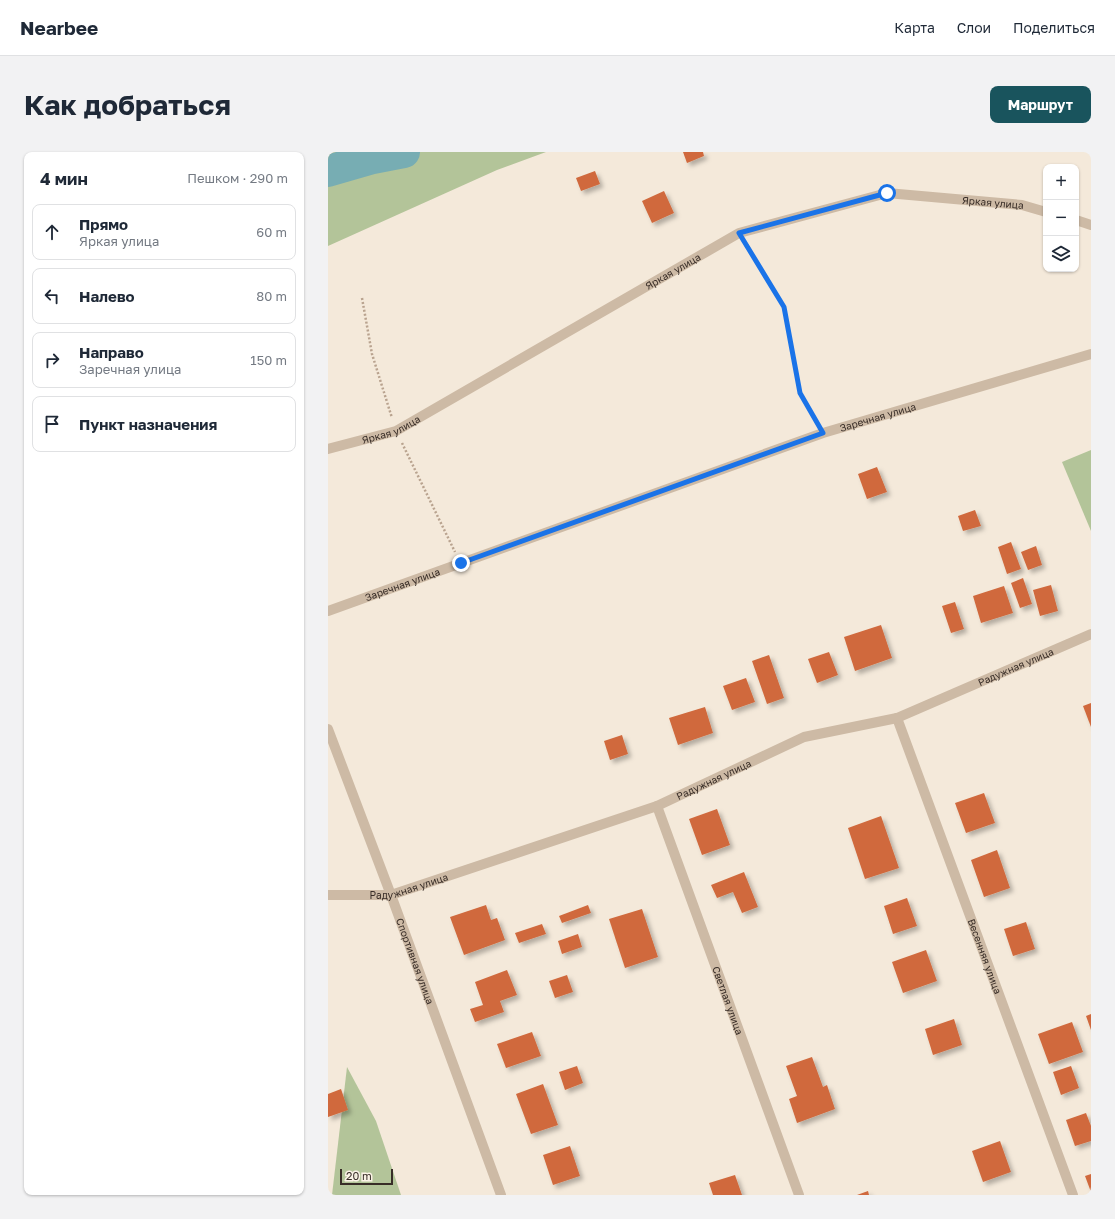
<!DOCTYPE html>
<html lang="ru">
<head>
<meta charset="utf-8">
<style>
  :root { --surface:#fff; --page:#f2f2f3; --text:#1f2937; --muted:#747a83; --line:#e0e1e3; --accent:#19545d }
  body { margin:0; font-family:"Golos Text",sans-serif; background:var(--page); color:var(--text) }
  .controls { position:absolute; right:12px; top:12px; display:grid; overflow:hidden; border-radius:8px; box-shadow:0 1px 3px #0004 }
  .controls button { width:36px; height:36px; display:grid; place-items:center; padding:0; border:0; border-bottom:1px solid var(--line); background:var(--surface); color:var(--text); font:20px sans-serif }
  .scale { position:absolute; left:12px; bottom:10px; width:53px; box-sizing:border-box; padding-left:4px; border:2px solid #382d27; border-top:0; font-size:11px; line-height:14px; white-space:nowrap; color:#382d27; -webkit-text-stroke:3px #fbf3e7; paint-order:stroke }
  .stop { position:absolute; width:12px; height:12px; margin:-9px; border:3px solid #1a73e8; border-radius:50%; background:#fff }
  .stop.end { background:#1a73e8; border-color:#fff; box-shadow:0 1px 4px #0008 }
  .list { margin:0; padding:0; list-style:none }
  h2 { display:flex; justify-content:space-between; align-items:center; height:52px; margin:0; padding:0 16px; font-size:17px }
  h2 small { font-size:13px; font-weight:400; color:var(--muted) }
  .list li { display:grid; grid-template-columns:26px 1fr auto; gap:12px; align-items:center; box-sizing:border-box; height:56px; margin:0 8px 8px; padding:0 8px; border:1px solid var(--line); border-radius:8px }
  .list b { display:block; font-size:15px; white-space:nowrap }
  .list p { margin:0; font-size:13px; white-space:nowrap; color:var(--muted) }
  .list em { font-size:13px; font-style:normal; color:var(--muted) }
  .icon { flex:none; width:22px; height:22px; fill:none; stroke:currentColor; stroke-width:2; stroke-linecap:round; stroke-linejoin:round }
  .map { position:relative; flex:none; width:763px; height:1043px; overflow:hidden; border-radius:8px }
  header { display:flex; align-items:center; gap:24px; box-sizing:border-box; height:56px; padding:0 20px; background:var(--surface); border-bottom:1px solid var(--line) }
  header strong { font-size:19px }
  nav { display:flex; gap:22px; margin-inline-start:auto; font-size:14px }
  .intro { display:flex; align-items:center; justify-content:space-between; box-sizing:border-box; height:96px; padding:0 24px }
  h1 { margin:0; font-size:28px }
  .button { padding:10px 18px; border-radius:8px; background:var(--accent); color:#fff; font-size:14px; font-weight:700 }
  main { display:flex; gap:24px; padding:0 24px }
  aside { flex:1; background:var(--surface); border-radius:8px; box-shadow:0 1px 3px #0004 }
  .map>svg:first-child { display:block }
  .green { fill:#b3c499 }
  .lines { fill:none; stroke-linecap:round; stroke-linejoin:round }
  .river { stroke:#77adb3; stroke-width:32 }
  .building { fill:#d0693c; filter:url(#shadow) }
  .path { stroke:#b9a38f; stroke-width:2.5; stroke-dasharray:2 2; stroke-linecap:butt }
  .minor { stroke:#cdbaa5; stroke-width:10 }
  .route { stroke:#1a73e8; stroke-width:5 }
  .labels { text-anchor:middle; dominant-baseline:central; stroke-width:3; stroke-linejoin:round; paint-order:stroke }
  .street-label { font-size:10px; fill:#382d27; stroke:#fbf3e7 }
</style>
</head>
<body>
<header>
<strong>Nearbee</strong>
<nav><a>Карта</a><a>Слои</a><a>Поделиться</a></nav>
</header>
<div class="intro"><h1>Как добраться</h1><a class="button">Маршрут</a></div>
<main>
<aside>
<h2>4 мин<small>Пешком · 290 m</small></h2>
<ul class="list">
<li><svg class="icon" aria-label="ahead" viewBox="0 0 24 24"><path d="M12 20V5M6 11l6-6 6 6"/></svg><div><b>Прямо</b><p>Яркая улица</p></div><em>60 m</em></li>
<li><svg class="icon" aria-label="left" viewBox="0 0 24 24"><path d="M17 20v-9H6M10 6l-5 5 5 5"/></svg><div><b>Налево</b></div><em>80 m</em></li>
<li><svg class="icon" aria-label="right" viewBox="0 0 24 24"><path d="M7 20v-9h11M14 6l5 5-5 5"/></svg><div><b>Направо</b><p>Заречная улица</p></div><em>150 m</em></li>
<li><svg class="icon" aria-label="arrive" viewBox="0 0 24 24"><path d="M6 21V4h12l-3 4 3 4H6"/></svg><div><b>Пункт назначения</b></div></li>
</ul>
</aside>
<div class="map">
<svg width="763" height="1043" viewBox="0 0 763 1043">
  <defs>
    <filter id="shadow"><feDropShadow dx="3.5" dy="3.5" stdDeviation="2" flood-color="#0004"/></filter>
  </defs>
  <rect width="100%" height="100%" fill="#f4e9da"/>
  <g class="green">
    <path d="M0,0H218L169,18L0,94Z"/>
    <path d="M763,298V379L734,310Z"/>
    <path d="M19,915L48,969L73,1043H4Z"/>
  </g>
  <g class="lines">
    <path class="river" d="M0,19L45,6L76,0"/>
  </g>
  <g class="building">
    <path d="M355,0H375L376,4L359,11Z"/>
    <path d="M267,19L272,32L253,39L248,26Z"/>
    <path d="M336,39L346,61L324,71L314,49Z"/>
    <path d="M549,315L559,340L539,347L530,322Z"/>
    <path d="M647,358L653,374L635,379L630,364Z"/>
    <path d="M683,390L693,417L679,422L670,395Z"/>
    <path d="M708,394L714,413L700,418L693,400Z"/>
    <path d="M695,426L704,452L692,456L683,431Z"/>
    <path d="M723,433L730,459L712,464L705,438Z"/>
    <path d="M676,434L685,461L653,471L645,444Z"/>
    <path d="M627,450L636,477L623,481L614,454Z"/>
    <path d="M553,473L564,506L527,519L516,485Z"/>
    <path d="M501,500L510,523L489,531L480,507Z"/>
    <path d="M441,503L456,546L439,552L424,509Z"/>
    <path d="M418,526L427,550L404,558L395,534Z"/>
    <path d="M763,551V575L755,554Z"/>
    <path d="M377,555L385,581L350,593L341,566Z"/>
    <path d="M294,583L300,602L282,608L276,589Z"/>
    <path d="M656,641L667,671L638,681L627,651Z"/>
    <path d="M389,657L402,693L374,703L361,667Z"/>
    <path d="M553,664L571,716L537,727L520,676Z"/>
    <path d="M669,698L682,736L656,745L643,708Z"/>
    <path d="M416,720L430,755L414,761L405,740L389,746L383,733Z"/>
    <path d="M579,746L589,774L565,782L556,754Z"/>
    <path d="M158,753L163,768L169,766L177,788L136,803L122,765Z"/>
    <path d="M260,753L263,761L234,771L231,764Z"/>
    <path d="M314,757L330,805L297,816L281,767Z"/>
    <path d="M698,770L707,797L685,804L676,777Z"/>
    <path d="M214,772L218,782L191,791L187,781Z"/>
    <path d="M250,782L254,795L234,802L230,789Z"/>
    <path d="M598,798L609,829L575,841L564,810Z"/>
    <path d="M179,818L189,843L172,849L176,860L147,870L142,857L155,853L147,830Z"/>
    <path d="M239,823L245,840L227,846L221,829Z"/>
    <path d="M763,862V878L758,864Z"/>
    <path d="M626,867L634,893L605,903L597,877Z"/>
    <path d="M744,870L755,900L721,912L710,882Z"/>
    <path d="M204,880L213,904L178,916L169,892Z"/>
    <path d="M484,905L495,935L499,933L507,957L469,971L461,947L469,944L458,914Z"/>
    <path d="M249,914L255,931L237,938L231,920Z"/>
    <path d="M743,914L751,936L733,943L725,920Z"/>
    <path d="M215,932L230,973L203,982L188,942Z"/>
    <path d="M13,937L20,958L0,965V942Z"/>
    <path d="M758,961L763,974V989L747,994L738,968Z"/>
    <path d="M672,989L683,1020L655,1030L644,999Z"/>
    <path d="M242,994L252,1024L225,1033L215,1003Z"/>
    <path d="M763,1022V1040L757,1024Z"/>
    <path d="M407,1023L414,1043H385L381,1031Z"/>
    <path d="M540,1039L541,1043H529Z"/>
  </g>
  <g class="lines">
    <g class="path">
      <path d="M419,93L456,155L472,241L489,270"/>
      <path d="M34,146L44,202L64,266"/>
      <path d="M74,291L127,400"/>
    </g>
    <g class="minor">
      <path d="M748,68L763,73"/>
      <path id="s1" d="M0,297L68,279L411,81L559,41L694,53L718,60"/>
      <path id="s2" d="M0,459L495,281L763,202"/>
      <path id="s3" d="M569,566L745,1043"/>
      <path id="s4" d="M0,577L63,743L173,1043"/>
      <path id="s5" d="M329,654L471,1043"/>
      <path id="s6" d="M0,743H63L329,654L476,585L569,566L763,482"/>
    </g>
  </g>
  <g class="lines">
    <path class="route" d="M133,411L495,281L472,241L456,155L411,81L559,41"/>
  </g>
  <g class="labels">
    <g class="street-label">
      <text stroke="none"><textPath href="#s1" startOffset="726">Яркая улица</textPath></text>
      <text stroke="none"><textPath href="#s1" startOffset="390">Яркая улица</textPath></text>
      <text stroke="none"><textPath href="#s2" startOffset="583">Заречная улица</textPath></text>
      <text stroke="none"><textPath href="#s1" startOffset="66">Яркая улица</textPath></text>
      <text stroke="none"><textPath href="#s2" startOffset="79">Заречная улица</textPath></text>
      <text stroke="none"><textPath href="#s6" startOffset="730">Радужная улица</textPath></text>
      <text stroke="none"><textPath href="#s6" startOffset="406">Радужная улица</textPath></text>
      <text stroke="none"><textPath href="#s6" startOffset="82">Радужная улица</textPath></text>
      <text stroke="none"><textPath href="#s3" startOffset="254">Весенняя улица</textPath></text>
      <text stroke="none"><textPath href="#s4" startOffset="248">Спортивная улица</textPath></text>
      <text stroke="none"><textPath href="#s5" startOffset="207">Светлая улица</textPath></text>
    </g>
  </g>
</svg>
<div class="controls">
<button>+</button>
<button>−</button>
<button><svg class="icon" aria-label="layers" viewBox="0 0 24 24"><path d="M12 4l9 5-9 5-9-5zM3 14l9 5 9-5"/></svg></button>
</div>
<div class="scale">20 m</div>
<div class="stop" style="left:559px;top:41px"></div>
<div class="stop end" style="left:133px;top:411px"></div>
</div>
</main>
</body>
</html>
